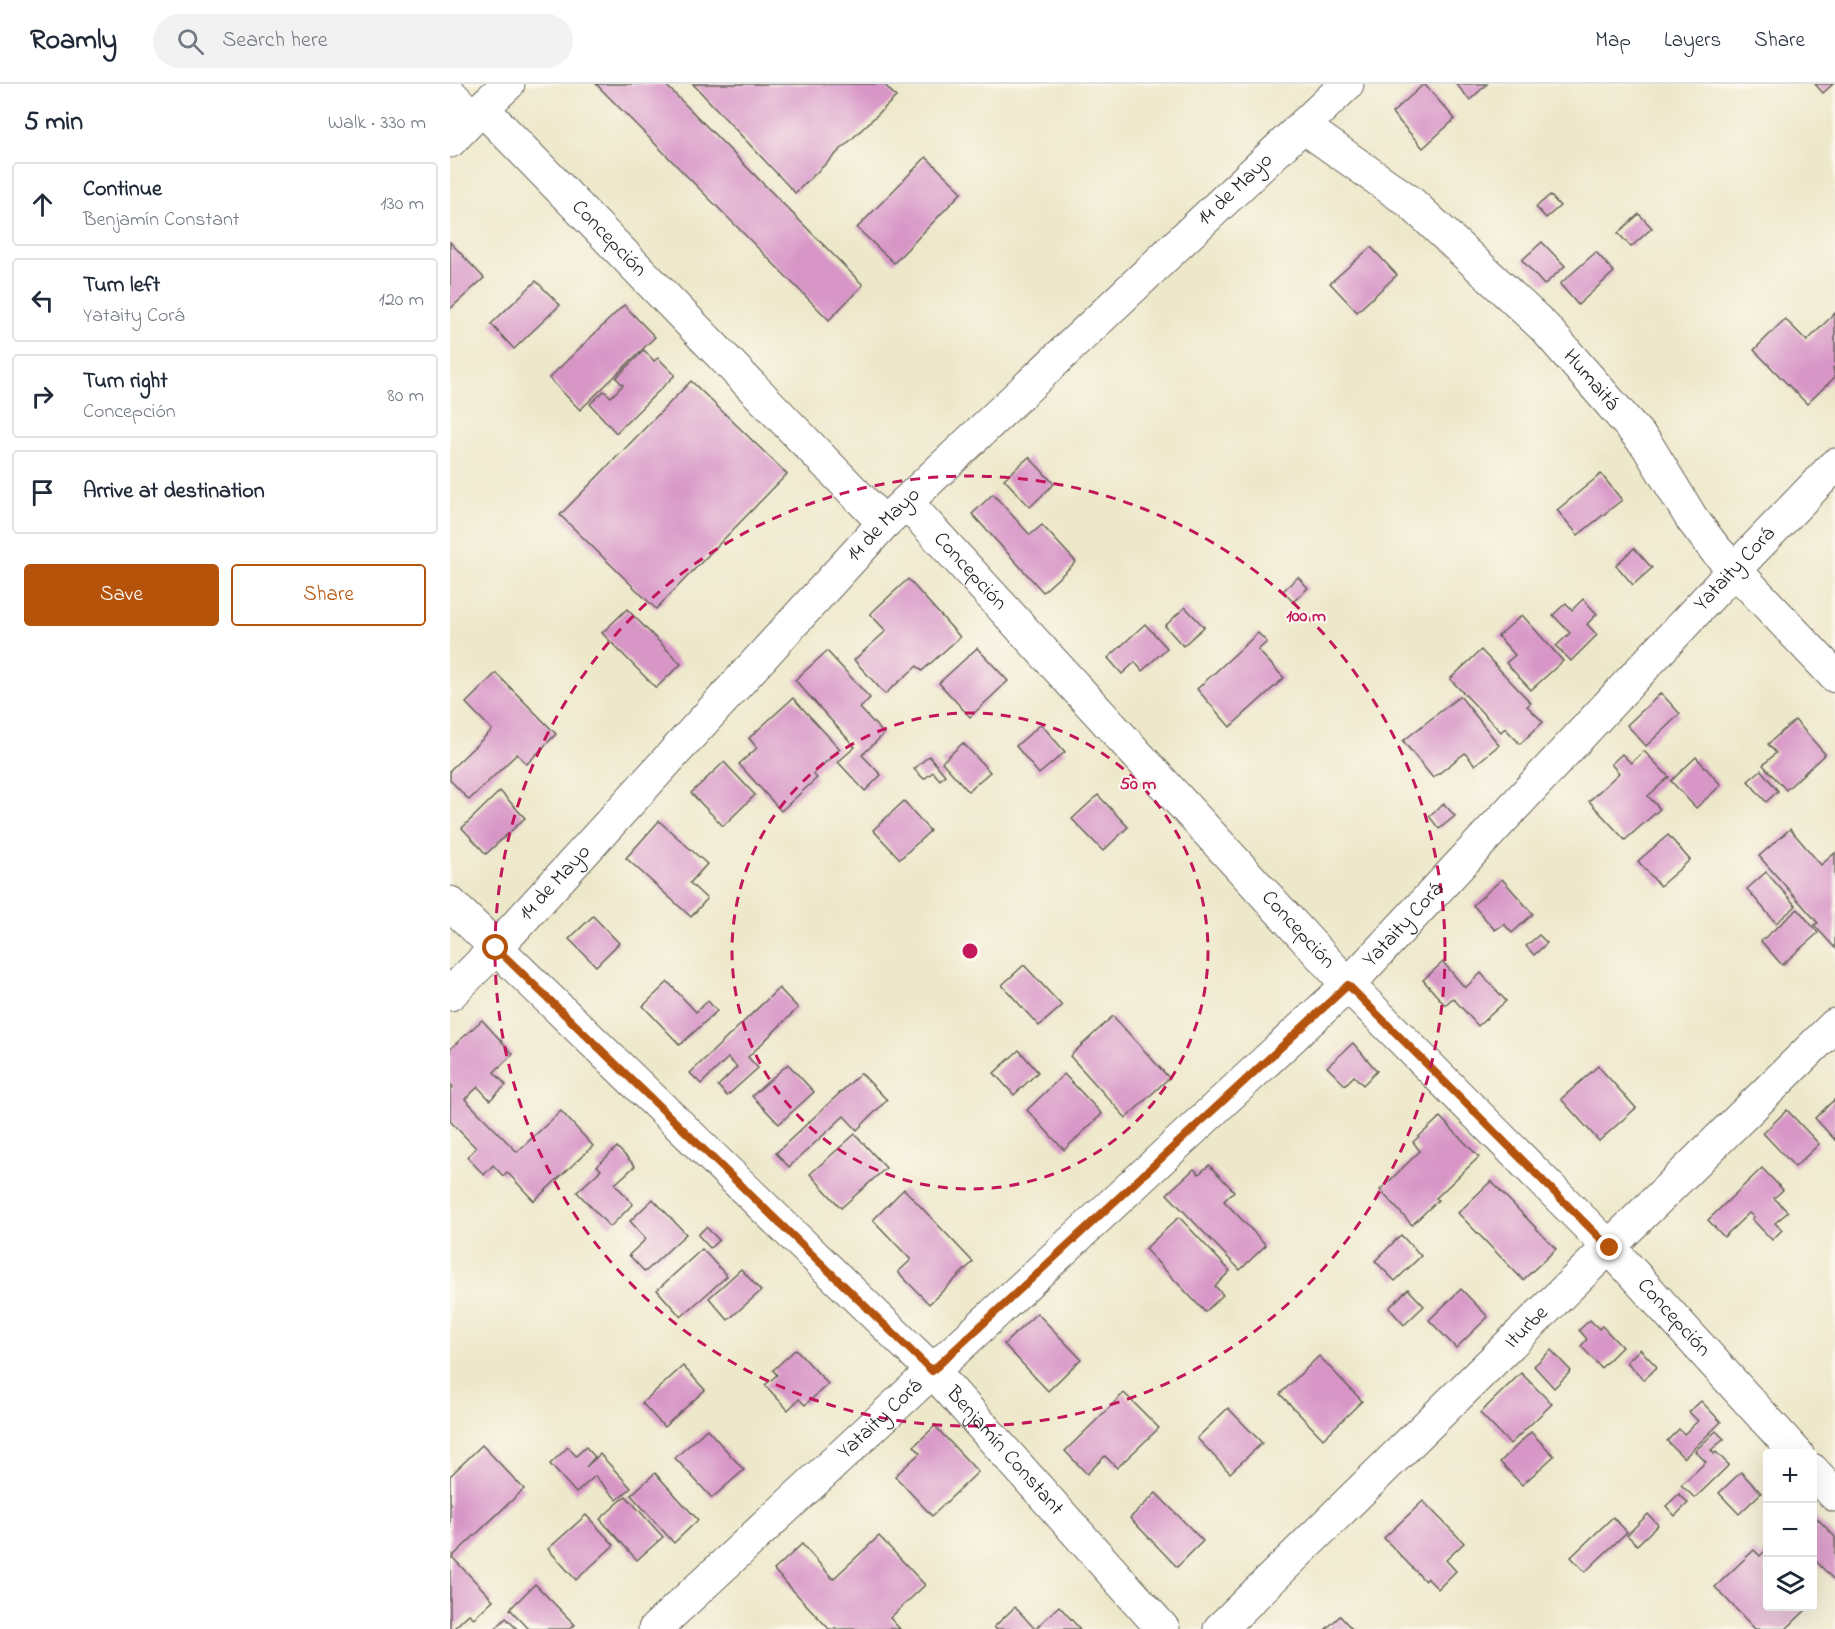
<!DOCTYPE html>
<html lang="en">
<head>
<meta charset="utf-8">
<style>
  :root { --surface:#fff; --page:#f2f2f3; --text:#1f2937; --muted:#747a83; --line:#e0e1e3; --accent:#b45309 }
  body { margin:0; font-family:"Indie Flower",sans-serif; background:var(--page); color:var(--text) }
  .controls { position:absolute; right:18px; bottom:18px; display:grid; overflow:hidden; border-radius:6px; box-shadow:0 6px 24px #0002 }
  .controls button { width:54px; height:54px; display:grid; place-items:center; padding:0; border:0; border-bottom:2px solid var(--line); background:var(--surface); color:var(--text); font:30px sans-serif }
  .stop { position:absolute; width:18px; height:18px; margin:-14px; border:4px solid #b45309; border-radius:50%; background:#fff }
  .stop.end { background:#b45309; border-color:#fff; box-shadow:0 2px 6px #0008 }
  .list { margin:0; padding:0; list-style:none }
  h2 { display:flex; justify-content:space-between; align-items:center; height:78px; margin:0; padding:0 24px; font-size:26px }
  h2 small { font-size:20px; font-weight:400; color:var(--muted) }
  .list li { display:grid; grid-template-columns:39px 1fr auto; gap:18px; align-items:center; box-sizing:border-box; height:84px; margin:0 12px 12px; padding:0 12px; border:2px solid var(--line); border-radius:6px }
  .list b { display:block; font-size:22px; white-space:nowrap }
  .list p { margin:0; font-size:20px; white-space:nowrap; color:var(--muted) }
  .list em { font-size:20px; font-style:normal; color:var(--muted) }
  .actions { display:flex; gap:12px; padding:18px 24px }
  .actions a { flex:1; padding:14px 0; border:2px solid var(--accent); border-radius:6px; text-align:center; font-size:21px; color:var(--accent) }
  .actions .main { background:var(--accent); color:#fff }
  .icon { flex:none; width:33px; height:33px; fill:none; stroke:currentColor; stroke-width:2; stroke-linecap:round; stroke-linejoin:round }
  .map { position:relative; flex:none; width:1385px; height:1545px; overflow:hidden }
  header { display:flex; align-items:center; gap:36px; box-sizing:border-box; height:84px; padding:0 30px; background:var(--surface); border-bottom:2px solid var(--line) }
  header strong { font-size:28px }
  nav { display:flex; gap:33px; margin-inline-start:auto; font-size:21px }
  .search { width:420px; height:54px; background:var(--page); display:flex; align-items:center; gap:15px; box-sizing:border-box; padding:0 21px; border-radius:33px; color:var(--muted); font-size:22px }
  main { display:flex }
  aside { flex:1; background:var(--surface) }
  .map>svg:first-child { display:block }
  .building { fill:#d896c7 }
  .lines { fill:none; stroke-linecap:round; stroke-linejoin:round }
  .minor-casing { stroke:#666359; stroke-width:35 }
  .minor { stroke:#fff; stroke-width:33 }
  .route { stroke:#b45309; stroke-width:8 }
  .ring { fill:none; stroke:#c2185b; stroke-width:3; stroke-dasharray:10 8 }
  .labels { text-anchor:middle; dominant-baseline:central; stroke-width:4.5; stroke-linejoin:round; paint-order:stroke }
  .street-label { font-size:21px; fill:#1c1c1c; stroke:#fbf7ec }
  .centre { fill:#c2185b; stroke:#fbf7ec; stroke-width:3 }
  .ring-label { font-size:18px; text-anchor:middle; font-weight:bold; fill:#c2185b; stroke:#fbf7ec; stroke-width:4.5; stroke-linejoin:round; paint-order:stroke }
</style>
</head>
<body>
<header>
<strong>Roamly</strong>
<div class="search"><svg class="icon" aria-label="search" viewBox="0 0 24 24"><circle cx="10" cy="10" r="6"/><path d="M15 15l6 6"/></svg>Search here</div>
<nav><a>Map</a><a>Layers</a><a>Share</a></nav>
</header>
<main>
<aside>
<h2>5 min<small>Walk · 330 m</small></h2>
<ul class="list">
<li><svg class="icon" aria-label="ahead" viewBox="0 0 24 24"><path d="M12 20V5M6 11l6-6 6 6"/></svg><div><b>Continue</b><p>Benjamín Constant</p></div><em>130 m</em></li>
<li><svg class="icon" aria-label="left" viewBox="0 0 24 24"><path d="M17 20v-9H6M10 6l-5 5 5 5"/></svg><div><b>Turn left</b><p>Yataity Corá</p></div><em>120 m</em></li>
<li><svg class="icon" aria-label="right" viewBox="0 0 24 24"><path d="M7 20v-9h11M14 6l5 5-5 5"/></svg><div><b>Turn right</b><p>Concepción</p></div><em>80 m</em></li>
<li><svg class="icon" aria-label="arrive" viewBox="0 0 24 24"><path d="M6 21V4h12l-3 4 3 4H6"/></svg><div><b>Arrive at destination</b></div></li>
</ul>
<div class="actions"><a class="main">Save</a><a>Share</a></div>
</aside>
<div class="map">
<svg width="1385" height="1545" viewBox="0 0 1385 1545">
  <rect width="100%" height="100%" fill="#fbf7ec"/>
  <filter id="ink" filterUnits="userSpaceOnUse"><feTurbulence type="fractalNoise" baseFrequency=".0167" numOctaves="2"/><feDisplacementMap in="SourceGraphic" scale="12" xChannelSelector="R" yChannelSelector="G"/><feConvolveMatrix kernelMatrix="1 2 1 2 8 2 1 2 1" color-interpolation-filters="sRGB"/></filter>
  <filter id="wash" filterUnits="userSpaceOnUse"><feTurbulence type="fractalNoise" baseFrequency=".008" numOctaves="4" result="noise"/><feDisplacementMap in="SourceGraphic" scale="24" xChannelSelector="R" yChannelSelector="G"/><feGaussianBlur stdDeviation="1.35" result="paint"/><feColorMatrix in="noise" values="0 0 0 0 0 0 0 0 0 0 0 0 0 0 0 0 0 1.4 0 .05"/><feComposite in="paint" operator="in"/></filter>
  <g filter="url(#wash)">
    <rect width="100%" height="100%" fill="#eee8cb"/>
    <g id="blocks">
      <g class="building">
        <path d="M146,0H215L413,201L379,236Z"/>
        <path d="M243,0H434L446,13L345,109Z"/>
        <path d="M974,0L1005,35L973,64L942,29Z"/>
        <path d="M1006,0H1037L1020,16Z"/>
        <path d="M1365,0H1383L1373,9Z"/>
        <path d="M476,73L512,108L444,179L407,144Z"/>
        <path d="M1100,111L1110,122L1096,134L1086,123Z"/>
        <path d="M1189,130L1202,144L1181,163L1168,149Z"/>
        <path d="M0,158L34,194L0,225Z"/>
        <path d="M1092,158L1115,182L1094,201L1072,176Z"/>
        <path d="M921,163L947,191L907,228L880,199Z"/>
        <path d="M1146,168L1164,188L1128,221L1110,200Z"/>
        <path d="M86,197L110,221L64,265L41,240Z"/>
        <path d="M174,221L205,253L130,326L99,294Z"/>
        <path d="M1385,229V283L1383,284L1385,293L1357,320L1304,266L1335,235L1357,257Z"/>
        <path d="M194,266L204,277L208,274L225,291L166,349L140,320L154,307L161,313L173,301L166,294Z"/>
        <path d="M241,297L337,390L206,525L110,431Z"/>
        <path d="M579,373L604,400L580,423L554,395Z"/>
        <path d="M1151,390L1172,416L1128,451L1107,426Z"/>
        <path d="M543,410L580,451L592,441L626,478L593,508L522,430Z"/>
        <path d="M1184,464L1202,484L1183,501L1166,481Z"/>
        <path d="M848,493L858,504L843,518L833,507Z"/>
        <path d="M458,495L510,553L472,587L467,582L435,610L404,576L436,547L420,530Z"/>
        <path d="M1133,515L1147,530L1137,540L1147,551L1121,577L1106,562L1120,549L1103,531L1116,519L1122,526Z"/>
        <path d="M735,523L754,543L733,562L715,542Z"/>
        <path d="M177,525L231,580L206,604L152,549Z"/>
        <path d="M1072,531L1113,577L1081,606L1056,579L1065,571L1048,552Z"/>
        <path d="M695,540L717,564L692,587L685,578L672,590L658,574Z"/>
        <path d="M808,549L817,558L808,566L834,594L780,643L747,605Z"/>
        <path d="M527,564L558,597L520,633L489,599Z"/>
        <path d="M1031,566L1081,619L1077,622L1093,638L1070,660L1055,644L1051,648L1000,595Z"/>
        <path d="M377,567L420,614L410,624L434,650L412,671L431,691L415,707L388,678L405,663L345,596Z"/>
        <path d="M46,589L106,650L77,680L67,670L19,716L0,696V686L42,646L16,619Z"/>
        <path d="M1211,609L1230,630L1196,662L1177,641Z"/>
        <path d="M1010,612L1049,661L1025,681L1015,669L983,694L953,657Z"/>
        <path d="M343,614L390,665L363,690L367,694L331,727L289,680L307,664L299,654Z"/>
        <path d="M1345,636L1375,670L1336,706L1313,681L1326,669L1318,660Z"/>
        <path d="M591,640L615,668L589,690L566,662Z"/>
        <path d="M513,659L540,688L518,707L492,678Z"/>
        <path d="M1194,667L1219,693L1198,712L1210,725L1175,756L1139,717L1169,689L1161,680L1172,670L1181,679Z"/>
        <path d="M479,672L495,691L490,696L483,688L474,695L464,685Z"/>
        <path d="M1246,673L1271,701L1246,724L1221,697Z"/>
        <path d="M274,678L305,711L273,742L241,709Z"/>
        <path d="M1311,686L1328,707L1316,718L1298,697Z"/>
        <path d="M50,707L75,734L36,770L12,744Z"/>
        <path d="M648,711L678,743L653,767L622,735Z"/>
        <path d="M454,717L480,747L450,775L423,746Z"/>
        <path d="M994,720L1005,732L989,745L979,732Z"/>
        <path d="M209,737L257,780L240,799L257,815L241,833L176,774Z"/>
        <path d="M1340,745L1371,781L1385,769V864L1364,841L1368,839L1309,772Z"/>
        <path d="M1218,751L1240,776L1210,802L1188,777Z"/>
        <path d="M1316,788L1346,822L1326,839L1297,805Z"/>
        <path d="M1052,795L1083,830L1062,849L1054,840L1045,846L1023,821Z"/>
        <path d="M1348,825L1368,849L1332,881L1311,857Z"/>
        <path d="M143,832L169,859L146,882L119,855Z"/>
        <path d="M1089,851L1097,859L1084,871L1076,862Z"/>
        <path d="M993,878L1015,904L1031,889L1056,917L1028,942L1003,914L995,921L973,896Z"/>
        <path d="M574,881L612,922L589,942L552,901Z"/>
        <path d="M218,898L246,928L258,917L267,927L230,961L193,922Z"/>
        <path d="M329,904L348,924L298,973L308,984L277,1012L268,1002L287,983L278,974L251,1000L240,989Z"/>
        <path d="M663,932L719,994L676,1034L620,972Z"/>
        <path d="M32,936L63,970L44,988L56,1001L40,1016L28,1003L15,1015L67,1068L111,1027L143,1062L84,1117L57,1088L53,1092L43,1081L34,1091L17,1073L26,1064L0,1037V1006L3,1003L0,1000V965Z"/>
        <path d="M903,959L927,987L913,1001L904,992L895,1001L877,983Z"/>
        <path d="M569,966L588,988L564,1011L544,989Z"/>
        <path d="M338,980L364,1008L329,1040L302,1012Z"/>
        <path d="M1148,982L1186,1024L1149,1057L1111,1015Z"/>
        <path d="M411,989L437,1016L407,1046L394,1032L339,1083L326,1069Z"/>
        <path d="M614,990L652,1030L614,1066L577,1026Z"/>
        <path d="M1385,1015V1056L1365,1034Z"/>
        <path d="M1337,1026L1369,1060L1345,1083L1313,1049Z"/>
        <path d="M990,1033L1029,1073L986,1114L988,1116L962,1141L930,1106L970,1067L963,1058Z"/>
        <path d="M405,1050L436,1084L391,1124L360,1090Z"/>
        <path d="M167,1063L185,1082L165,1100L183,1120L160,1143L127,1108L151,1086L147,1082Z"/>
        <path d="M759,1081L784,1107L774,1117L816,1161L790,1186L717,1110L744,1085L749,1090Z"/>
        <path d="M1312,1084L1333,1106L1324,1114L1338,1128L1325,1139L1332,1146L1322,1156L1302,1135L1304,1133L1299,1129L1274,1153L1258,1136Z"/>
        <path d="M1041,1097L1106,1165L1073,1196L1008,1129Z"/>
        <path d="M454,1105L523,1178L479,1220L448,1188L461,1176L423,1136Z"/>
        <path d="M203,1115L236,1150L195,1188L179,1171L196,1155L180,1137Z"/>
        <path d="M729,1133L780,1187L765,1202L773,1211L755,1228L695,1165Z"/>
        <path d="M256,1143L269,1156L260,1164L248,1151Z"/>
        <path d="M951,1151L971,1172L945,1197L925,1177Z"/>
        <path d="M252,1165L277,1192L231,1233L207,1206Z"/>
        <path d="M291,1185L311,1207L278,1236L259,1214Z"/>
        <path d="M958,1205L974,1222L954,1241L939,1224Z"/>
        <path d="M1011,1205L1038,1233L1006,1264L979,1236Z"/>
        <path d="M587,1229L631,1275L598,1307L554,1260Z"/>
        <path d="M1140,1236L1149,1245L1152,1242L1172,1263L1151,1284L1131,1262L1137,1255L1129,1246Z"/>
        <path d="M346,1265L378,1300L355,1321L349,1315L338,1326L315,1301L327,1291L323,1286Z"/>
        <path d="M1190,1265L1207,1283L1194,1296L1177,1278Z"/>
        <path d="M1101,1266L1121,1287L1104,1304L1084,1282Z"/>
        <path d="M869,1272L912,1317L873,1355L830,1310Z"/>
        <path d="M233,1282L255,1306L214,1343L192,1319Z"/>
        <path d="M1071,1289L1102,1320L1060,1360L1030,1329Z"/>
        <path d="M674,1309L709,1344L667,1384L655,1372L637,1390L615,1367Z"/>
        <path d="M1251,1317L1271,1338L1234,1374L1217,1357L1229,1345L1234,1350L1248,1337L1239,1328Z"/>
        <path d="M778,1324L812,1359L780,1389L747,1354Z"/>
        <path d="M485,1342L528,1388L482,1432L445,1392L470,1369L464,1362Z"/>
        <path d="M257,1345L294,1386L262,1414L225,1374Z"/>
        <path d="M1266,1347L1274,1355L1261,1366L1264,1370L1266,1368L1279,1381L1245,1414L1231,1401L1256,1378L1245,1367Z"/>
        <path d="M1081,1348L1104,1372L1072,1401L1050,1378Z"/>
        <path d="M32,1361L74,1405L3,1472L0,1469V1392Z"/>
        <path d="M118,1363L126,1372L136,1363L145,1373L136,1383L150,1370L181,1404L167,1416L145,1392L126,1409L100,1380Z"/>
        <path d="M1291,1388L1311,1409L1289,1430L1269,1409Z"/>
        <path d="M205,1389L248,1436L224,1459L181,1411Z"/>
        <path d="M706,1409L753,1457L727,1483L680,1434Z"/>
        <path d="M1229,1410L1238,1419L1225,1432L1216,1422Z"/>
        <path d="M176,1412L213,1453L187,1476L150,1435Z"/>
        <path d="M973,1417L1014,1459L996,1476L1006,1487L988,1505L977,1494L975,1497L934,1454Z"/>
        <path d="M1362,1429L1385,1453V1497L1362,1473Z"/>
        <path d="M1198,1430L1208,1441L1187,1461L1177,1451Z"/>
        <path d="M136,1431L164,1461L126,1496L98,1465Z"/>
        <path d="M1163,1433L1177,1448L1135,1488L1121,1473Z"/>
        <path d="M429,1452L475,1501L440,1534L450,1545H379L324,1486L352,1460L383,1495Z"/>
        <path d="M1317,1465V1522H1360L1336,1545H1305L1265,1503L1304,1466L1310,1472Z"/>
        <path d="M2,1473L43,1516L24,1534L19,1530L3,1545H0V1475Z"/>
        <path d="M85,1500L125,1541L120,1545H79L60,1525Z"/>
        <path d="M609,1522L630,1545H546L544,1543L565,1523L585,1545Z"/>
        <path d="M890,1532L902,1545H876Z"/>
        <path d="M56,1534L67,1545H45Z"/>
      </g>
    </g>
  </g>
  <g filter="url(#ink)">
    <use href="#blocks" fill-opacity="0" stroke="#666359" stroke-width="1.5"/>
    <g class="lines">
      <g class="minor-casing">
        <g id="minor">
          <path d="M0,10L22,33"/>
          <path id="s1" d="M32,24L434,439"/>
          <path id="s2" d="M854,43L960,118L1094,243L1197,361L1242,435L1265,465L1385,592"/>
          <path d="M0,57L32,24L58,0"/>
          <path id="s3" d="M457,419L898,901L1160,1164L1347,1370"/>
          <path id="s4" d="M0,819L482,1286L713,1545"/>
          <path id="s5" d="M0,910L46,864L434,439L897,0"/>
          <path d="M1362,1386L1385,1411"/>
          <path id="s6" d="M205,1545L898,901L1285,485L1385,381"/>
          <path id="s7" d="M770,1545L1385,941"/>
        </g>
      </g>
      <use href="#minor" class="minor"/>
    </g>
  </g>
  <g class="lines" filter="url(#ink)">
    <path class="route" d="M46,864L482,1287L898,901L1160,1164"/>
  </g>
  <g class="ring">
    <circle cx="520" cy="867" r="238"/>
    <circle cx="520" cy="867" r="475"/>
  </g>
  <g class="labels">
    <g class="street-label">
      <text stroke="none"><textPath href="#s5" startOffset="1125">14 de Mayo</textPath></text>
      <text stroke="none"><textPath href="#s1" startOffset="182">Concepción</textPath></text>
      <text stroke="none"><textPath href="#s2" startOffset="384">Humaitá</textPath></text>
      <text stroke="none"><textPath href="#s5" startOffset="639">14 de Mayo</textPath></text>
      <text stroke="none"><textPath href="#s6" startOffset="1514">Yataity Corá</textPath></text>
      <text stroke="none"><textPath href="#s3" startOffset="93">Concepción</textPath></text>
      <text stroke="none"><textPath href="#s5" startOffset="153">14 de Mayo</textPath></text>
      <text stroke="none"><textPath href="#s6" startOffset="1028">Yataity Corá</textPath></text>
      <text stroke="none"><textPath href="#s3" startOffset="579">Concepción</textPath></text>
      <text stroke="none"><textPath href="#s3" startOffset="1119">Concepción</textPath></text>
      <text stroke="none"><textPath href="#s7" startOffset="430">Iturbe</textPath></text>
      <text stroke="none"><textPath href="#s6" startOffset="308">Yataity Corá</textPath></text>
      <text stroke="none"><textPath href="#s4" startOffset="780">Benjamín Constant</textPath></text>
    </g>
  </g>
  <circle cx="520" cy="867" r="9" class="centre"/>
  <g class="ring-label">
    <text x="856" y="537">100 m</text>
    <text x="688" y="705">50 m</text>
  </g>
</svg>
<div class="controls">
<button>+</button>
<button>−</button>
<button><svg class="icon" aria-label="layers" viewBox="0 0 24 24"><path d="M12 4l9 5-9 5-9-5zM3 14l9 5 9-5"/></svg></button>
</div>
<div class="stop" style="left:46px;top:864px"></div>
<div class="stop end" style="left:1160px;top:1164px"></div>
</div>
</main>
</body>
</html>
